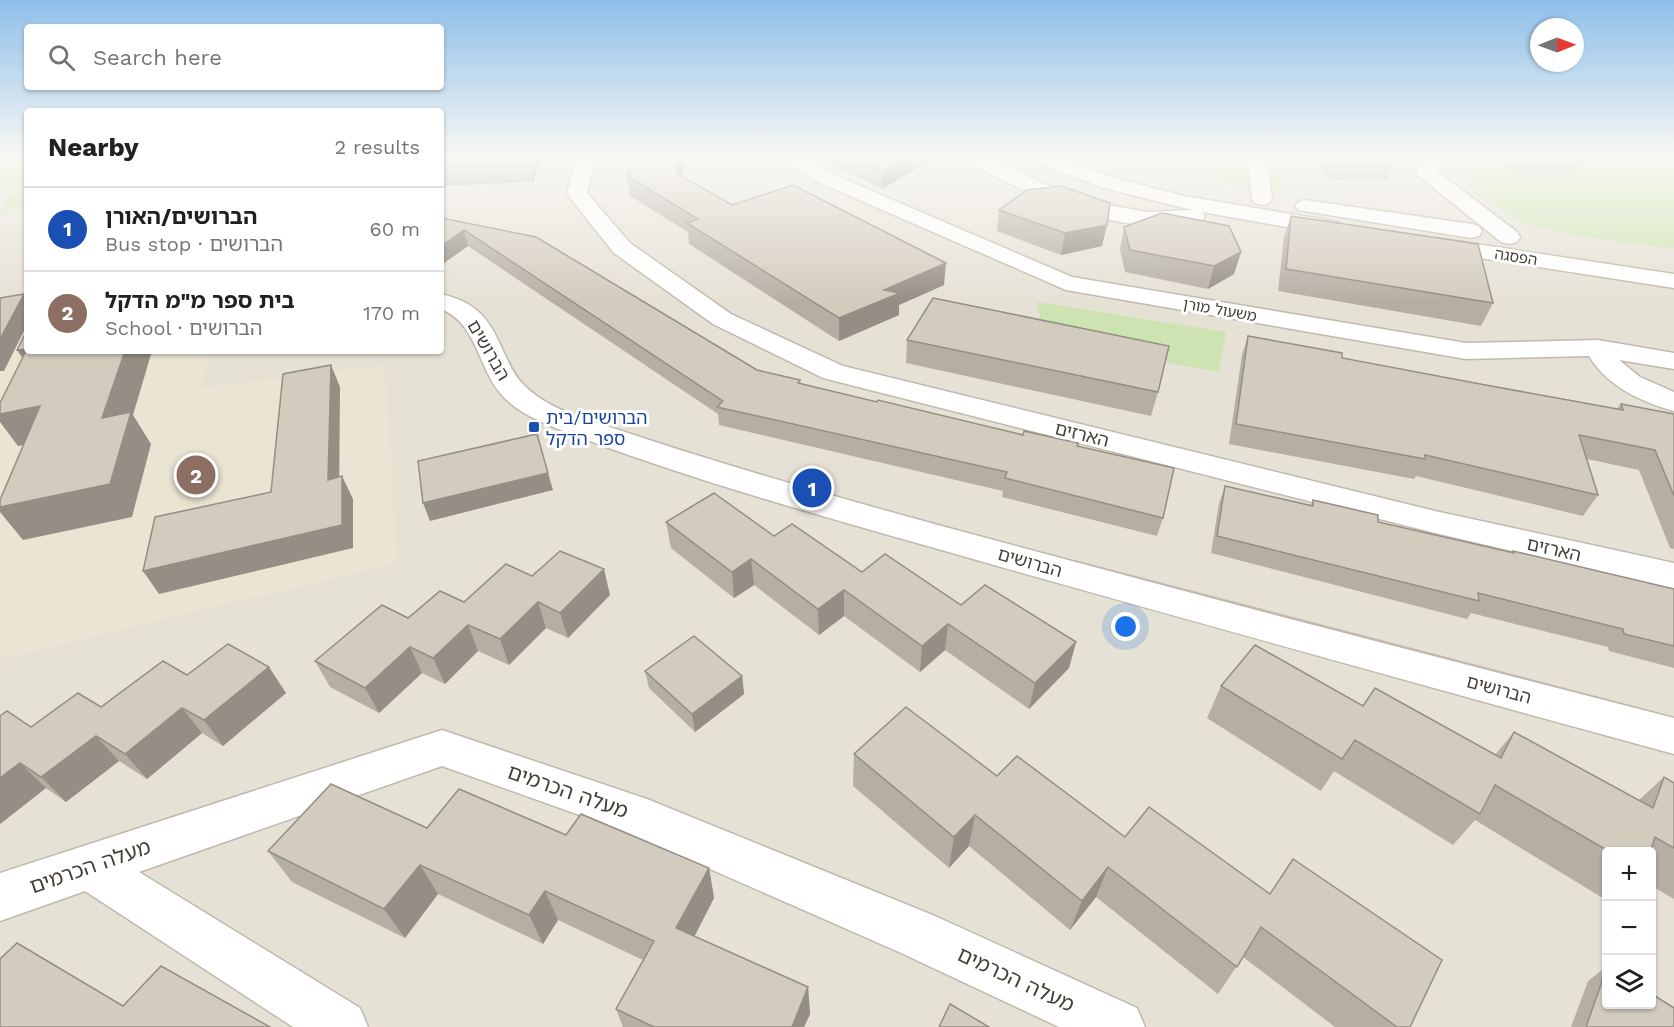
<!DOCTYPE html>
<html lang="en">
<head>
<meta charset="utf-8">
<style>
  :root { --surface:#fff; --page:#f2f2f2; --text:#202124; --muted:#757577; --line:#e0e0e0; --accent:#ec4325 }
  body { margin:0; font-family:"Work Sans","Noto Sans Hebrew",sans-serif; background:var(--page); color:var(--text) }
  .controls { position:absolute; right:18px; bottom:18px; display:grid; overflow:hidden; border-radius:6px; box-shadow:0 2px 4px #0004 }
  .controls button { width:54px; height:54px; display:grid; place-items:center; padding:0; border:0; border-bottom:2px solid var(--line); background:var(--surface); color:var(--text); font:30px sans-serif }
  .compass { position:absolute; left:1530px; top:18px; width:54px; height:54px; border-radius:50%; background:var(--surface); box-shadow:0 2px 4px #0004; rotate:89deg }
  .you { position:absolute; left:1126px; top:627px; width:21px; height:21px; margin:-15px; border:4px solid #fff; border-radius:50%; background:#1a73e8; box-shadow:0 0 0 9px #1a73e833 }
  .badge { display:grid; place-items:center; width:39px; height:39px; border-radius:50%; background:var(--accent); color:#fff; font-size:20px; font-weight:700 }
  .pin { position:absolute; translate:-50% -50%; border:3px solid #fff; box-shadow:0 2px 6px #0006 }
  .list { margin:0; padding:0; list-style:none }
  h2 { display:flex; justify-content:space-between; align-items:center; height:78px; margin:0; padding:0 24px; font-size:26px }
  h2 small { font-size:20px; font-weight:400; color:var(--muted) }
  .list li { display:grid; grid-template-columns:39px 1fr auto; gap:18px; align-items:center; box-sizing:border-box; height:84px; padding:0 24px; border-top:2px solid var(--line) }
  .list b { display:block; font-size:22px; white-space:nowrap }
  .list p { margin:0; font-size:20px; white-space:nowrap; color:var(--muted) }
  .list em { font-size:20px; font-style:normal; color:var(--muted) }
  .icon { flex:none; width:33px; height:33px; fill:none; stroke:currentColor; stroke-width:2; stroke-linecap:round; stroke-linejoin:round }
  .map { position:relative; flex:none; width:1674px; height:1027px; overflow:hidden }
  .search { position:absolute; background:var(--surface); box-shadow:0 2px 4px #0004; left:24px; top:24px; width:420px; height:66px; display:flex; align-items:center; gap:15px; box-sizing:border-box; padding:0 21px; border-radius:6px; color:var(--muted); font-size:22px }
  .panel { position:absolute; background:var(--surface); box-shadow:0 2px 4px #0004; left:24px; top:108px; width:420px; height:246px; border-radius:6px }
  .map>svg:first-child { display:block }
  .residential { fill:#e6e1d5; fill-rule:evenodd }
  .education { fill:#eae4d2 }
  .green { fill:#cde4b2 }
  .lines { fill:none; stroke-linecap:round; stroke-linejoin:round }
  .minor-casing { stroke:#c0b9ad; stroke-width:3 }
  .minor { fill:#fff; fill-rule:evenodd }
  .wall { fill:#b5afa3 }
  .shaded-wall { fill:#948e84 }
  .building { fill:#d3cbbd; stroke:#948e84; stroke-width:1.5 }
  .transit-dot { fill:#1a4fb4; stroke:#fff; stroke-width:2 }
  .labels { text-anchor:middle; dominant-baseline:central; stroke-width:6; stroke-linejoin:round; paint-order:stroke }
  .far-street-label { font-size:15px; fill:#453f36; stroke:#fff }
  .street-label { font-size:18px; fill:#453f36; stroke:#fff }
  .transit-label { font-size:18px; fill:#164399; stroke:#fff; text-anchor:start }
  .near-street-label { font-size:21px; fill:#453f36; stroke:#fff }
</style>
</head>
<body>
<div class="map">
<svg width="1674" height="1027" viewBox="0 0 1674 1027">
  <rect width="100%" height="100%" fill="#f2efe7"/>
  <path class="residential" d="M0,158H27V351H441V158H1674V1027H0ZM1606,852H1652V1004H1606Z"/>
  <path class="education" d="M27,298V351H209L201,388L385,365L397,563L0,659V302Z"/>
  <g class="green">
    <path d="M0,158H27V207L0,211L12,192H0Z"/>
    <path d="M1232,158H1285L1282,194L1215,182Z"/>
    <path d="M1467,158H1674V249L1586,237L1521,223L1472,191L1456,166Z"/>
    <path d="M1037,302L1226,332L1219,372L1044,340Z"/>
  </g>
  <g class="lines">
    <g class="minor-casing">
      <g id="minor">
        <path d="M576,158H595L587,193L630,243L731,314L843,366L1435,511L1674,563V589L1435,533L823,378L713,324L614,253L567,194Z"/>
        <path d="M781,158H804L830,173L1072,277L1466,343L1598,340L1674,353V369L1619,360L1640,377L1674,392V411C1641,402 1607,386 1589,356L1466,359L1066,290L816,181Z"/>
        <path d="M967,158H990L1042,183L1103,204L1147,212L1192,210L1104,188L1033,162L1031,158H1058L1118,179L1184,196L1332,221L1340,223L1343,228L1340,233L1332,235L1202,212L1205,216L1202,221C1139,239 1054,206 998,178C988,172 973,167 967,158Z"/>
        <path d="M1247,158H1266L1272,199L1269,203L1262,205L1255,203L1252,199Z"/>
        <path d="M1425,158H1444L1437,171L1517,232L1520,237L1517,242L1509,244L1501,242L1419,176L1416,172Z"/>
        <path d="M1305,200L1471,224L1479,226L1482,231L1479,236L1471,238L1298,210L1295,206L1298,202Z"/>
        <path d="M1436,238L1674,274V288L1428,250L1425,245L1428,240Z"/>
        <path d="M441,294C479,303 490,320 505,355C510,365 514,375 522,383C541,404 572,415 598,423C748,474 900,515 1053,556C1260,612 1467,665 1674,718V754C1447,692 1220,629 994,565C848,523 700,484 558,429C538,421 515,411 501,394C478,368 477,323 441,309Z"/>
        <path d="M442,730L647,799L935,916L1137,1008L1145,1027H1059L899,952L619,829L442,766L139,872L360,1008L368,1027H293L85,891L0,921V873Z"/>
      </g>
    </g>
    <use href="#minor" class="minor"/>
  </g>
  <g class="wall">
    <path d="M441,158H541L533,182L441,186Z"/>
    <path d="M818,158H929V161L882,189Z"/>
    <path d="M1310,158H1394L1396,159L1388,179L1331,180Z"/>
    <path d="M1492,158H1585L1577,173L1516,175Z"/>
    <path d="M627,176H682L732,205L944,285L899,305V315L839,341L689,244L688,232L630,196Z"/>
    <path d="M999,210L1102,246L1061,255L997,231Z"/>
    <path d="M1291,216L1493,303L1481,326L1278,291L1284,237Z"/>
    <path d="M441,218L757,370L800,380L801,384L877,402L1077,446L1163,518L1157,536L1002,497L1003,491L719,425L718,414L468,246L441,265Z"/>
    <path d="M1124,227L1241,252L1234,274L1208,289L1125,272L1120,249Z"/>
    <path d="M1248,336L1342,358L1491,386L1617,409L1621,404L1674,414V549L1670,548L1639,470L1587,459L1598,495L1583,516L1416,476L1414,479L1229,444L1242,355Z"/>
    <path d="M907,340L1158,392L1151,416L906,363Z"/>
    <path d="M1225,486L1311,505L1313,500L1378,522L1512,553L1513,551L1674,589V668L1609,651L1608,647L1471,613L1467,619L1211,553L1219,503Z"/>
    <path d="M666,522L774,536L862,572L1076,642L1069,668L1029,709L945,650L920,672L844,616L819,635L754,585L734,598L671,548Z"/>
    <path d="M532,576L610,595L568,638L546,628L509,665L478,651L445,684L422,673L379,713L330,687L315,661L464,602Z"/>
    <path d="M645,671L742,676L744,694L695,732L649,688Z"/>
    <path d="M187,675L286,693L223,746L202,733L147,779L119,761L66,802L46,788L0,824V716L31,727L101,707Z"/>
    <path d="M1221,686L1363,706L1495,755L1514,732L1639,800L1664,777L1674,783V899L1652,886V852H1606V900L1475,820L1453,845L1334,771L1321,791L1207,718Z"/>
    <path d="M854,754L997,776L1125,837L1410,1027H1335L1243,957L1218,994L1096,897L1070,930L969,846L949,868L853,786Z"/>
    <path d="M427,828L566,835L709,868L714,898L694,936L808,987L810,1014L804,1027H623L616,1009L643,960L558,920L543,944L438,894L405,938L292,882L268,851Z"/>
    <path d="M1606,967V1005L1674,1027H1571L1588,981Z"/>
  </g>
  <g class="shaded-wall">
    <path d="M530,158H541L533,182L529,162Z"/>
    <path d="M680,158H686L679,193L676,173Z"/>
    <path d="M904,158H929V161L882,189L883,171Z"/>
    <path d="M1107,225L1102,246L1061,255L1065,233Z"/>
    <path d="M464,230L468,246L441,265V246Z"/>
    <path d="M1241,252L1234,274L1208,289L1214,266Z"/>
    <path d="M946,263L944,285L899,305V315L839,341V318L884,290Z"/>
    <path d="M24,294L27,299V325L4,371H0V339Z"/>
    <path d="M27,349L38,381L17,350Z"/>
    <path d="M125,351H152L133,415L151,444L132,517L23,540L0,512V507L102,418Z"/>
    <path d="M331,365L340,387L339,502L328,480Z"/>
    <path d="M40,406L62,438L18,446L0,422V414Z"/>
    <path d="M548,473L553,490L430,521L423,503Z"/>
    <path d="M342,476L353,499V548L159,594L143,571Z"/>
    <path d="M751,559L754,585L734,598L732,572Z"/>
    <path d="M604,569L610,595L568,638L560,613Z"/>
    <path d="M844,590V616L819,635L818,609Z"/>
    <path d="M538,602L546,628L509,665L500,639Z"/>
    <path d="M948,624L945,650L920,672L922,646Z"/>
    <path d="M468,625L478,651L445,684L433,658Z"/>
    <path d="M1076,642L1069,668L1029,709L1035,683Z"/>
    <path d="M410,647L422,673L379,713L365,688Z"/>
    <path d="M269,667L286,693L223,746L204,720Z"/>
    <path d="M742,676L744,694L695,732L692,714Z"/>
    <path d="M182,708L202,733L147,779L125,754Z"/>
    <path d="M96,736L119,761L66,802L41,777Z"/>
    <path d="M20,763L46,788L0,824V778Z"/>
    <path d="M975,815L969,846L949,868L954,837Z"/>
    <path d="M420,865L438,894L405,938L384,909Z"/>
    <path d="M1108,867L1096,897L1070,930L1082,901Z"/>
    <path d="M709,868L714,898L684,957L676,928Z"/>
    <path d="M545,891L558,920L543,944L529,915Z"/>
    <path d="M808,987L810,1014L804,1027H792Z"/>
  </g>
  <g class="building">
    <path d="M441,158H530L529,162L441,166Z"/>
    <path d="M633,158H680L676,173L732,205L793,185L946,263L884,290L900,293L839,318L687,223L698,219L627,176Z"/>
    <path d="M856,158H904L883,171Z"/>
    <path d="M1336,158H1394L1396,159L1338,160Z"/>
    <path d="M1061,186L1110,203L1107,225L1065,233L999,210L1027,190Z"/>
    <path d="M1162,213L1229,226L1241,252L1214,266L1130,250L1124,227Z"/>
    <path d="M1291,216L1478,244L1493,303L1286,269Z"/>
    <path d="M441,218L536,237L757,370L800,380L798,383L877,402L878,400L1023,435L1024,431L1078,443L1077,446L1174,468L1163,518L1005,478L1007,472L717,407L723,401L464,230L441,246Z"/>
    <path d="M24,294L0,339V298Z"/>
    <path d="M933,298L1169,346L1158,392L907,340Z"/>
    <path d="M27,330V351H125L102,418L131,412L110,484L0,507V500L40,406L0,414V403L27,349L17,350Z"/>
    <path d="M1248,336L1342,353V358L1491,386L1623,410L1621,404L1674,414V496L1655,450L1579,435L1598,495L1425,455V459L1236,424Z"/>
    <path d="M331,365L328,480L342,476V525L143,571L155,517L271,492L283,374Z"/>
    <path d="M537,434L548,473L423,503L418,461Z"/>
    <path d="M1225,486L1313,506V500L1378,515V522L1514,553L1513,551L1674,589V646L1624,634L1623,629L1478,593L1479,601L1217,536Z"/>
    <path d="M714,493L774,536L792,524L862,572L885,554L961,605L985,585L1076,642L1035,683L948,624L922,646L844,590L818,609L751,559L732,572L666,522Z"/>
    <path d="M560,551L604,569L560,613L538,602L500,639L468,625L433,658L410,647L365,688L315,661L382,605L408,618L440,591L464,602L506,564L532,576Z"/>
    <path d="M694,636L742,676L692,714L645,671Z"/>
    <path d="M228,644L269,667L204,720L182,708L125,754L96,736L41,777L20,763L0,778V716L7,711L31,727L78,693L101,707L163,661L187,675Z"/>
    <path d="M1255,645L1363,706L1375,688L1501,758L1514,732L1653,808L1664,777L1674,783V848L1655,837L1650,852H1610L1495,785L1480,814L1355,740L1342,759L1221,686Z"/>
    <path d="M906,707L997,776L1017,756L1125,837L1149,807L1270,894L1293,859L1442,960L1410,1027H1397L1261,927L1237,967L1108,867L1082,901L975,815L954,837L854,754Z"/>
    <path d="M331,784L427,828L459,789L566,835L581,814L709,868L676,928L808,987L792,1027H654L616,1009L654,941L545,891L529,915L420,865L384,909L268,851Z"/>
    <path d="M17,943L123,1006L161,966L270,1027H0V959Z"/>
    <path d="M1606,970V1005H1652V994L1674,1008V1027H1586Z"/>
    <path d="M950,1004L989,1027H939Z"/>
  </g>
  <linearGradient id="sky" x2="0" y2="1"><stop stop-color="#8ebfe9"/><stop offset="0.52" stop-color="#f9f8f4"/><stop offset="1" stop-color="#f9f8f4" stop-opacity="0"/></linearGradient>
  <rect width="1674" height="302" fill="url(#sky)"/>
  <rect class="transit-dot" x="528" y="421" width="12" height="12" rx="3"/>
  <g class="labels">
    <g class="far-street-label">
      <text transform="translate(1516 257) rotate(9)">הפסגה</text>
      <text transform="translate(1220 310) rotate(10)">משעול מורן</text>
    </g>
    <g class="street-label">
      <text transform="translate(489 350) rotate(60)">הברושים</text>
      <text transform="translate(1082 434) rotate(14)">הארזים</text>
      <text transform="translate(1554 549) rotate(13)">הארזים</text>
      <text transform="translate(1030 562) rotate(16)">הברושים</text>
      <text transform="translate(1499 689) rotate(15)">הברושים</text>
    </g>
    <g class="transit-label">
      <text x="546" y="417">הברושים/בית<tspan x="546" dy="21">ספר הדקל</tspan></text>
    </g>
    <g class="near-street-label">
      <text transform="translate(568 791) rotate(19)">מעלה הכרמים</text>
      <text transform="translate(90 866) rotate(-19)">מעלה הכרמים</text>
      <text transform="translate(1016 979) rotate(25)">מעלה הכרמים</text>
    </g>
  </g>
</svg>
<div class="controls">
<button>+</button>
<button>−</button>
<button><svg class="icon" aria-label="layers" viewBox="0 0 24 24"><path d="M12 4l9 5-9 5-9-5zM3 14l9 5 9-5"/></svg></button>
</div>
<svg class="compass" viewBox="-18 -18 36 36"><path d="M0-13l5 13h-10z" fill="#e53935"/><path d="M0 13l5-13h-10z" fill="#757577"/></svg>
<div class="you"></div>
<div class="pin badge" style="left:812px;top:488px;background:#1a4fb4">1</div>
<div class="pin badge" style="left:196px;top:475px;background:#8d6e63">2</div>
<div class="search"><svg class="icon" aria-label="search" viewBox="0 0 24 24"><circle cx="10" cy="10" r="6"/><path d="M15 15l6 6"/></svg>Search here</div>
<section class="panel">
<h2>Nearby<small>2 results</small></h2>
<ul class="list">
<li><span class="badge" style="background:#1a4fb4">1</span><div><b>הברושים/האורן</b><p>Bus stop · הברושים</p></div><em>60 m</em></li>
<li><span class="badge" style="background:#8d6e63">2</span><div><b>בית ספר מ&quot;מ הדקל</b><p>School · הברושים</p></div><em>170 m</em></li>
</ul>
</section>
</div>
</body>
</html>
